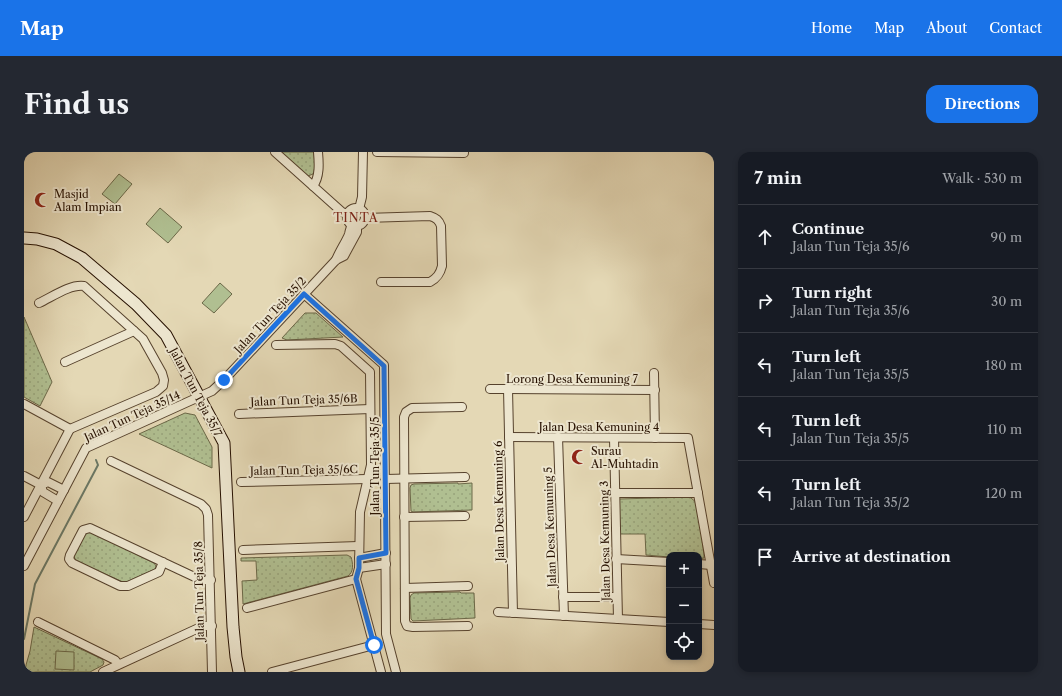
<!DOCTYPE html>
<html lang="en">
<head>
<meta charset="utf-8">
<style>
  :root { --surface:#171b24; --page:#242831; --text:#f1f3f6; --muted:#9ea1a6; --line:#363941; --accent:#1a73e8 }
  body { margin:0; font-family:"Libre Caslon Text",serif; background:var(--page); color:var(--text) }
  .controls { position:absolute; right:12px; bottom:12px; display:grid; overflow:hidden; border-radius:8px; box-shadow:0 2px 6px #0003 }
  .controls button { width:36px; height:36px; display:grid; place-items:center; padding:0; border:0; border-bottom:1px solid var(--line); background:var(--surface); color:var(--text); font:20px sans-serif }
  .stop { position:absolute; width:12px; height:12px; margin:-9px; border:3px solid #1a73e8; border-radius:50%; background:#fff }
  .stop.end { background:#1a73e8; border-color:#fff; box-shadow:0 1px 4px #0008 }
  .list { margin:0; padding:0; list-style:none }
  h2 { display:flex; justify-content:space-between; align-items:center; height:52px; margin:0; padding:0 16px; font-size:17px }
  h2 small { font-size:13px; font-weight:400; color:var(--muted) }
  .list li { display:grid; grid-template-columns:26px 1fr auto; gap:12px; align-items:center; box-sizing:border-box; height:64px; padding:0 16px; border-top:1px solid var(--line) }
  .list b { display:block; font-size:15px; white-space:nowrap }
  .list p { margin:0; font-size:13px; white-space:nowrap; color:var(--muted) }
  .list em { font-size:13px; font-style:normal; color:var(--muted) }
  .icon { flex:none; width:22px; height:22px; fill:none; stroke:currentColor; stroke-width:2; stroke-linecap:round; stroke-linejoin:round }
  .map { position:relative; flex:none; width:690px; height:520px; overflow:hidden; border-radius:12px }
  header { display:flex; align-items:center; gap:24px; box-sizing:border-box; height:56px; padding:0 20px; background:var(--accent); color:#fff }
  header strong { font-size:19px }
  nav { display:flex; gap:22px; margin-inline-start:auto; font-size:14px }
  .intro { display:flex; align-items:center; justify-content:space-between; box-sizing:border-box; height:96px; padding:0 24px }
  h1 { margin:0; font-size:28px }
  .button { padding:10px 18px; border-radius:12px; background:var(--accent); color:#fff; font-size:14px; font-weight:700 }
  main { display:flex; gap:24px; padding:0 24px }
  aside { flex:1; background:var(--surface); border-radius:12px; box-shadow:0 2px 6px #0003 }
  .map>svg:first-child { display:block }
  .green { fill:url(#green-dots); stroke:#6b6848 }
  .pitch { fill:#b0bf91; stroke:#6b6848 }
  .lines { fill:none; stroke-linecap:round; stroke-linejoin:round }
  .stream { stroke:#6a7764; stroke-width:2 }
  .street-casing { stroke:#56422d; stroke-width:10 }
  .secondary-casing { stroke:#261000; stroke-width:13 }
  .street { stroke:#ede6cf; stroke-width:8 }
  .secondary { stroke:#ede6cf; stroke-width:11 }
  .route { stroke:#1a73e8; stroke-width:5 }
  .labels { text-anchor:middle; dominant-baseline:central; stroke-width:4; stroke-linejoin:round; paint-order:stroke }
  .poi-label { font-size:11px; fill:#261000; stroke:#ede6cf; text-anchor:start }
  .street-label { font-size:11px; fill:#261000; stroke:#ede6cf }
  .neighbourhood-label { font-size:12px; letter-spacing:1px; fill:#7a1f14; stroke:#ede6cf }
</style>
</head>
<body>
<header>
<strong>Map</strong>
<nav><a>Home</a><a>Map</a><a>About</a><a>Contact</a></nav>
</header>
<div class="intro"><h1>Find us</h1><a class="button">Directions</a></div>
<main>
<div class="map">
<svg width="690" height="520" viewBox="0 0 690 520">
  <defs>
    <pattern id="green-dots" width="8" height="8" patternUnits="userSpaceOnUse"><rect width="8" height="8" fill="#b0bf91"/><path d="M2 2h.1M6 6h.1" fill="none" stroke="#97a37b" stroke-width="1.8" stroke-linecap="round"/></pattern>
  </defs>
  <rect width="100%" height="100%" fill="#e4d8b5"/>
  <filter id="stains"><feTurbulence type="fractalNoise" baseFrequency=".005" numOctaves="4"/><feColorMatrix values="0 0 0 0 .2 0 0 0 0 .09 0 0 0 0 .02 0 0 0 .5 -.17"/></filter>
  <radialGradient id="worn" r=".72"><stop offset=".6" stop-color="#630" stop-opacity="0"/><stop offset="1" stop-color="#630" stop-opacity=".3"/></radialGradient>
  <g class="green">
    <path d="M257,0H290L291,18L289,22L284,24Z"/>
    <path d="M281,161H292L319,185L263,188L258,186Z"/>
    <path d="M0,165L28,230L16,254L0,245Z"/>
    <path d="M161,261L171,263L188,295V316L115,282Z"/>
    <path d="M434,331V332L448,331V358L389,360L387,359L386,336L387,333L390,332Z"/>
    <path d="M666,345L674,352L680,402V406L675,407V403H645V405L622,403L621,382H596L595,347Z"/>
    <path d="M67,380L130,411L132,414L131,417L102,430H99L52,409L49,402L61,381Z"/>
    <path d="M323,403L327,405C329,411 330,420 324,424L219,452L218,429L233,428L232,409H217V406Z"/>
    <path d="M436,440L437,441H450L451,466L389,469L387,467L386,446L387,443L390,441Z"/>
    <path d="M10,475L78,507L80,510L79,513L66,520H0L6,499Z"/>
  </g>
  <g class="pitch">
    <path d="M95,22L108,32L91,52L78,42Z"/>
    <path d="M136,56L158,75L144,91L122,72Z"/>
    <path d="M196,131L208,142L190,161L178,151Z"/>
    <path d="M32,499L50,500V518L31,517Z"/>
  </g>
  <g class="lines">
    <path class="stream" d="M0,487L11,432L74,313L72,308"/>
    <g class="street-casing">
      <g id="street">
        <path d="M251,0L318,60L324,62"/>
        <path d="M353,0L440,1"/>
        <path d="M289,34C296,25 295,11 294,0"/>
        <circle cx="332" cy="65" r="9"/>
        <path d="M335,57L338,45L339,0"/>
        <path d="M341,66L406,64C412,66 415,68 417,74L418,114C416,122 413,126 406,130H357"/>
        <path d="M312,108C315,100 323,88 325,82C326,78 326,76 328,73"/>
        <path d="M280,142L360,213L362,482L372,520"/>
        <path d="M252,193L311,192L317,194L346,220L347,313L336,360L335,416L332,427L357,520"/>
        <path d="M41,210L110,179"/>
        <path d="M630,221L631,286"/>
        <path d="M466,237L631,238"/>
        <path d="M484,237L489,461"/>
        <path d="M0,252L46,277"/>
        <path d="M438,255L388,256L382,260L380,265L381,469L383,474L389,475L444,474"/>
        <path d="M215,262L346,257"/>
        <path d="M485,285L664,286L690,431"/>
        <path d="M534,285L540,464"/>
        <path d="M590,286L594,467"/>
        <path d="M87,309L177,352L182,357L184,363L188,520"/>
        <path d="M0,324L17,333L24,330L40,338"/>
        <path d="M362,327L441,325"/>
        <path d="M217,330L343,327"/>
        <path d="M17,333L19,340L34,349"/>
        <path d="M591,341H674"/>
        <path d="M0,365L46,277L132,240L139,234L140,228L138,221L119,187L60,134C46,132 28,145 15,151"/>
        <path d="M380,365L441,364"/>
        <path d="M219,398L334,394"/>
        <path d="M335,406L362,401"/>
        <path d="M592,407L645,410"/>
        <path d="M139,410L135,420L104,434H96L48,411L45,407L46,403L59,378L66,376L177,428H187"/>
        <path d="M675,412L687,413"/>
        <path d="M0,414L62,296L188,239L200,228L312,108L320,104L333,80V74"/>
        <path d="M335,416L362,412"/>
        <path d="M381,436L444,434"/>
        <path d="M539,445H593"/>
        <path d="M223,456L332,427"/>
        <path d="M474,460L645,470"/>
        <path d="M14,470L91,508L94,512"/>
        <path d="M675,472L690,473"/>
        <path d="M79,520L179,474H188"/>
        <path d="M248,520L350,493"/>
      </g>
    </g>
    <g class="secondary-casing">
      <path id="secondary" d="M0,86L13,87L32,92L58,106L112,152L142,183L200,291L209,475L212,505L215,520"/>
    </g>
    <use href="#street" class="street"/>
    <use href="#secondary" class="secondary"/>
  </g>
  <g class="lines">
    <path class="route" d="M200,228L280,142L360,214L362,401L335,406V416L332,427L350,493"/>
  </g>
  <defs>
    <g id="mosque-bare" transform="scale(1.2)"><path d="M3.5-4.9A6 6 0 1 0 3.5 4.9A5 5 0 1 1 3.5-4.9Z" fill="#8f2418" stroke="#ede6cf" stroke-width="2.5" paint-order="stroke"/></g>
  </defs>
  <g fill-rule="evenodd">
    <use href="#mosque-bare" x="18" y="48"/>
    <use href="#mosque-bare" x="555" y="305"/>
  </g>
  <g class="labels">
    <g class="poi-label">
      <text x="30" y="42">Masjid<tspan x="30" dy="13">Alam Impian</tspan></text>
      <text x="567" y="299">Surau<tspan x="567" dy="13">Al-Muhtadin</tspan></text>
    </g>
    <g class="street-label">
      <text transform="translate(246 163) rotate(-47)">Jalan Tun Teja 35/2</text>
      <text x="548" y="227">Lorong Desa Kemuning 7</text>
      <text transform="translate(172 240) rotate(62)">Jalan Tun Teja 35/7</text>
      <text transform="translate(280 248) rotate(-2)">Jalan Tun Teja 35/6B</text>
      <text transform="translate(108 264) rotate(-25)">Jalan Tun Teja 35/14</text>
      <text x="575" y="275">Jalan Desa Kemuning 4</text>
      <text transform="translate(351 314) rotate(-90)">Jalan Tun Teja 35/5</text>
      <text transform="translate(280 318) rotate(-1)">Jalan Tun Teja 35/6C</text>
      <text transform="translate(475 349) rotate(-91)">Jalan Desa Kemuning 6</text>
      <text transform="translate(526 375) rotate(-92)">Jalan Desa Kemuning 5</text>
      <text transform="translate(581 389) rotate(-91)">Jalan Desa Kemuning 3</text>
      <text transform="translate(175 439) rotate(-91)">Jalan Tun Teja 35/8</text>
    </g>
    <g class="neighbourhood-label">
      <text x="332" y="65">TINTA</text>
    </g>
  </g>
  <rect width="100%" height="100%" filter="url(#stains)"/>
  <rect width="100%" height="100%" fill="url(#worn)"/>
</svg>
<div class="controls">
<button>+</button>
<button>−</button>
<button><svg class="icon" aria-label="locate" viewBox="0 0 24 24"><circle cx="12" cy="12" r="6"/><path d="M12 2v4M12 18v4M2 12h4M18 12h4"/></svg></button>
</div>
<div class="stop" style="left:350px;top:493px"></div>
<div class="stop end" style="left:200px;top:228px"></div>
</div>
<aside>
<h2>7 min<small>Walk · 530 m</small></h2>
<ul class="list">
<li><svg class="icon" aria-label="ahead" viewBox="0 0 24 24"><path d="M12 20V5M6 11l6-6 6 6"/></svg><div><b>Continue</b><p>Jalan Tun Teja 35/6</p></div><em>90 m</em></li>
<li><svg class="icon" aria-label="right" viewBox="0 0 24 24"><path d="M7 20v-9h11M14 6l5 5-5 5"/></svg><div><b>Turn right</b><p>Jalan Tun Teja 35/6</p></div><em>30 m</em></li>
<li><svg class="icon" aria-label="left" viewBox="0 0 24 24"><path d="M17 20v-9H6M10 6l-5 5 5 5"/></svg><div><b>Turn left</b><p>Jalan Tun Teja 35/5</p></div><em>180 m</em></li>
<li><svg class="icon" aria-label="left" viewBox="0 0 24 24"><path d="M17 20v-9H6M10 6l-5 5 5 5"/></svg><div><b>Turn left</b><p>Jalan Tun Teja 35/5</p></div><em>110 m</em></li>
<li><svg class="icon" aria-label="left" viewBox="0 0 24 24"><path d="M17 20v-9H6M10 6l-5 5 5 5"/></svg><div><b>Turn left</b><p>Jalan Tun Teja 35/2</p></div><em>120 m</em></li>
<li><svg class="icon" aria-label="arrive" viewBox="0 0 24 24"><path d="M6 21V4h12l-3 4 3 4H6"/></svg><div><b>Arrive at destination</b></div></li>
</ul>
</aside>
</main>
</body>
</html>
